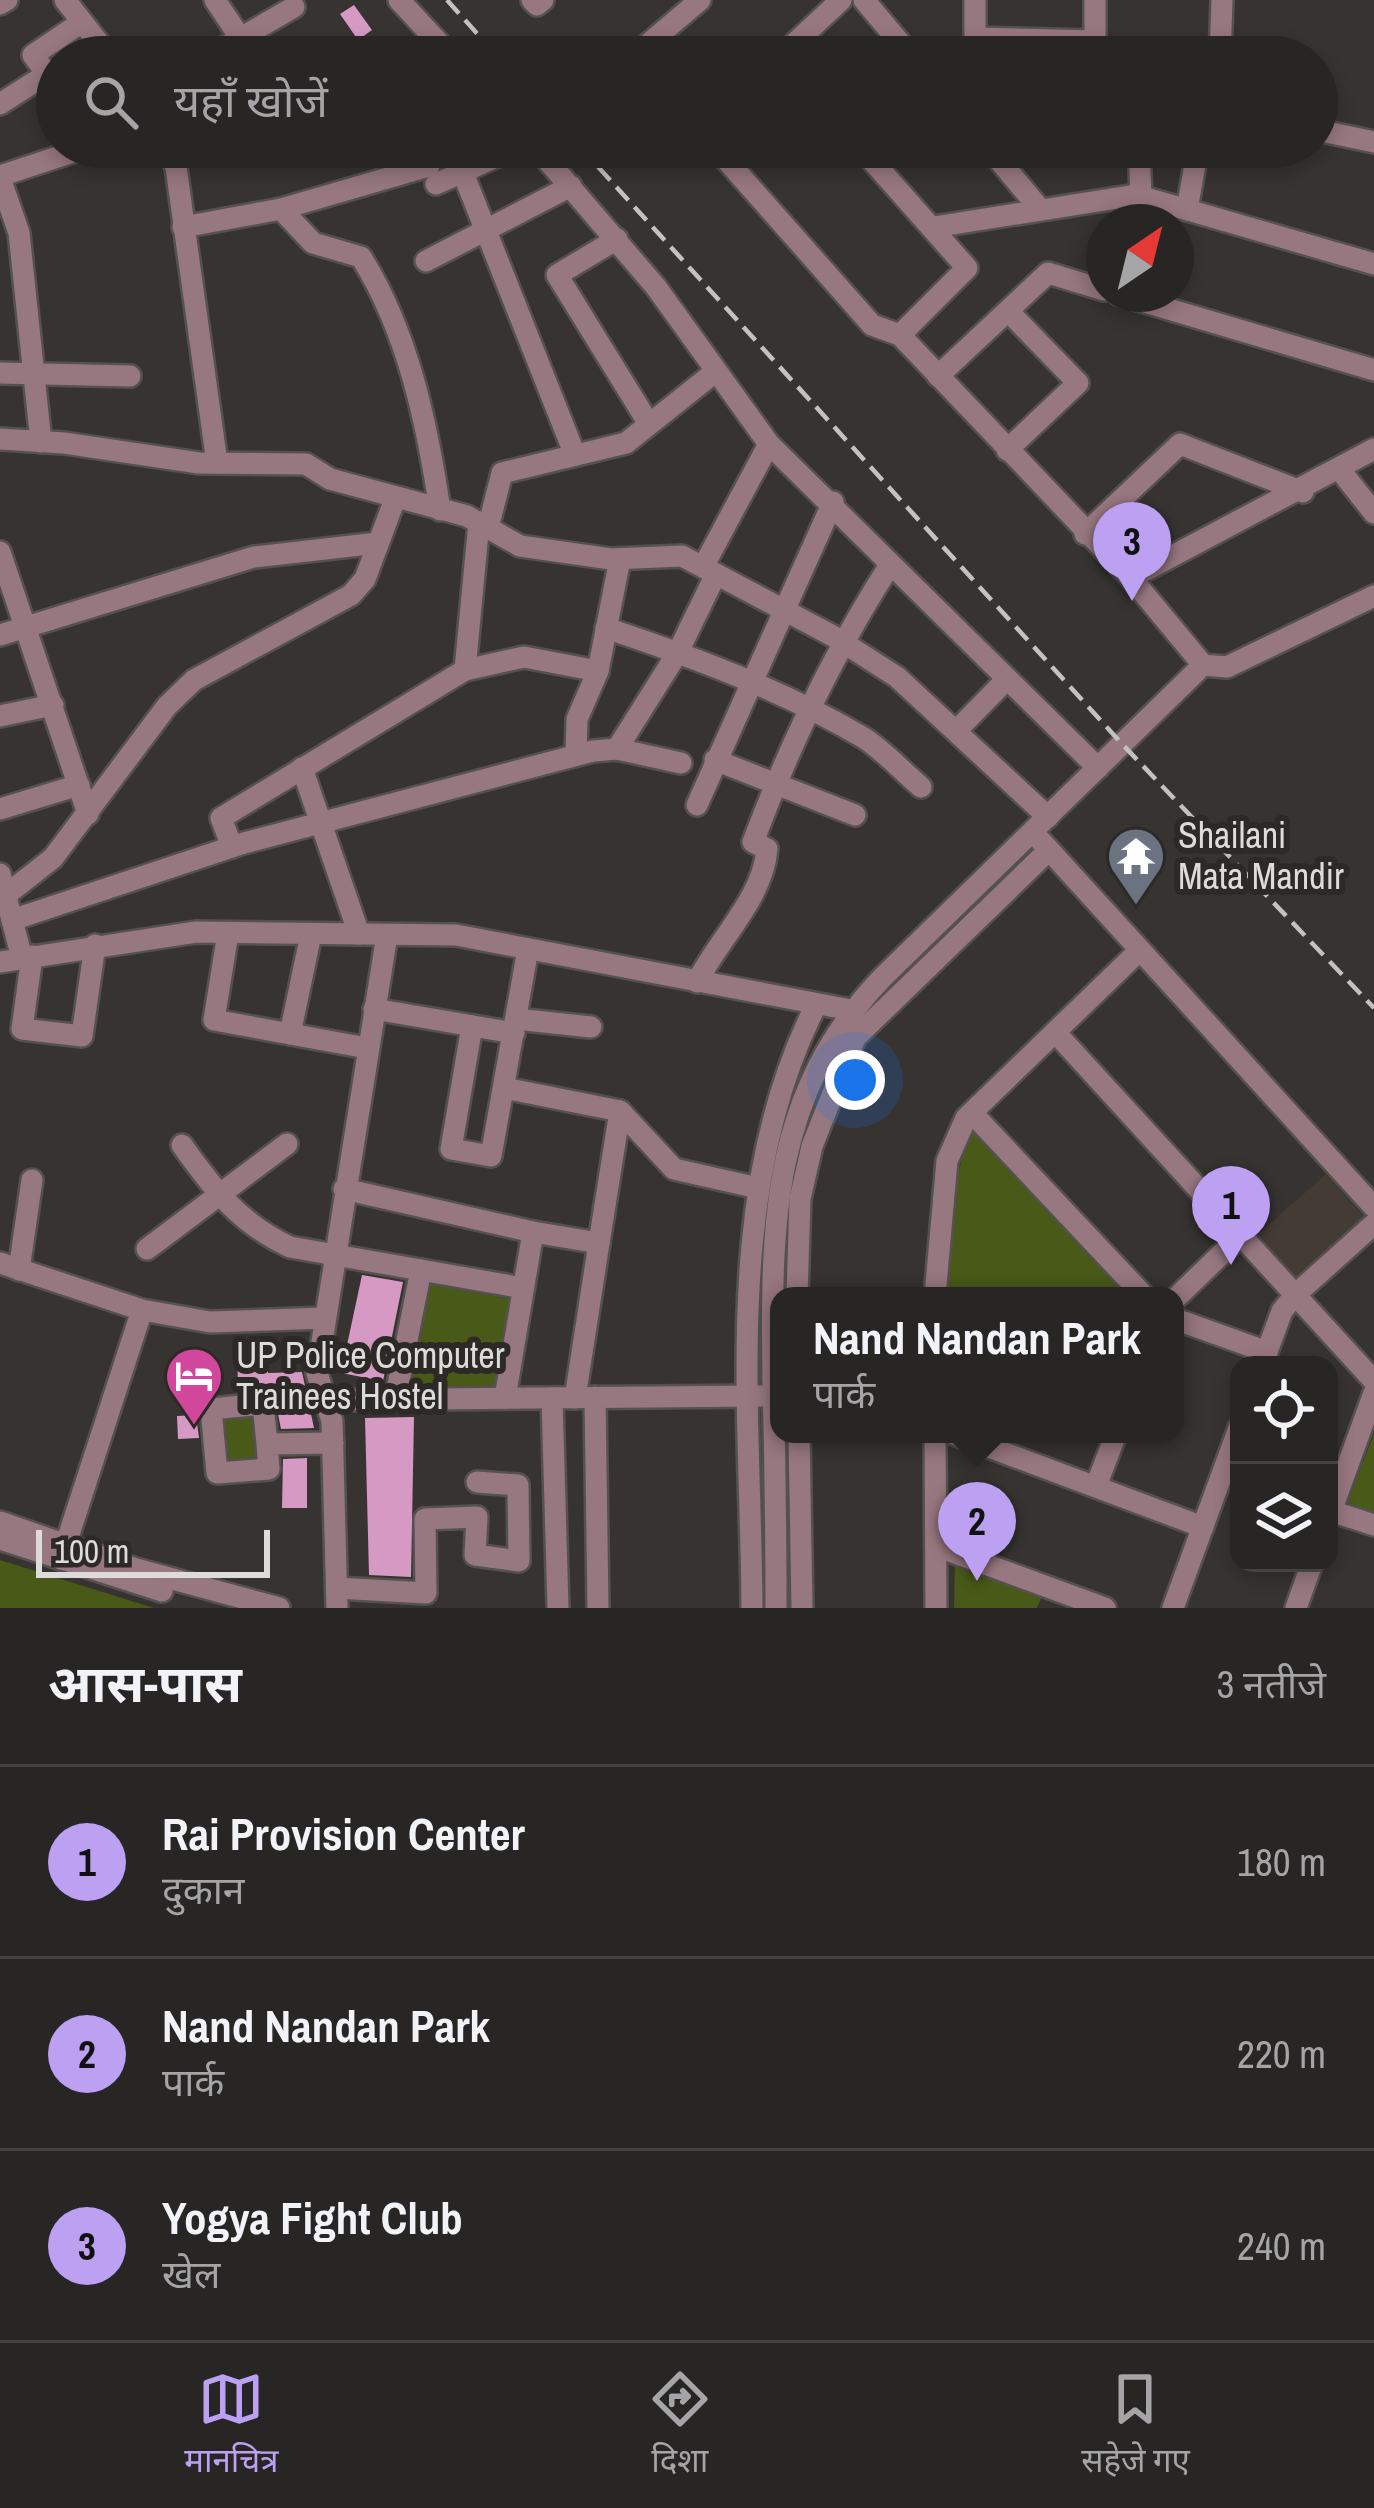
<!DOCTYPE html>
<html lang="hi">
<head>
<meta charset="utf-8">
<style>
  :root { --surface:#282625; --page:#343232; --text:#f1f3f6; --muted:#a5a5a7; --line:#444342; --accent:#bca0f2 }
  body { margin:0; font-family:"Archivo Narrow","Noto Sans Devanagari",sans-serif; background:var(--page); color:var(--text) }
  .controls { position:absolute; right:36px; bottom:36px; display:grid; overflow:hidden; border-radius:24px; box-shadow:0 6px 18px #0003 }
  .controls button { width:108px; height:108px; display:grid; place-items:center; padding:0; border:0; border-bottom:3px solid var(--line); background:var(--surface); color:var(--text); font:60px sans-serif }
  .compass { position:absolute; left:1086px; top:204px; width:108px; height:108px; border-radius:50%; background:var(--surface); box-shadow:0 6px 18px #0003; rotate:35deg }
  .scale { position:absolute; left:36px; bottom:30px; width:234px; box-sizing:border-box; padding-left:12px; border:6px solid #dedcda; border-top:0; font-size:33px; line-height:42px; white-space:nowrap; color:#dedcda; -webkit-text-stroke:9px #2c2927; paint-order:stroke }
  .you { position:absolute; left:855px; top:1080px; width:42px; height:42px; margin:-30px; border:9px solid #fff; border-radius:50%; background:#1a73e8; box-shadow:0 0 0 18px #1a73e833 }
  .badge { display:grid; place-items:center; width:78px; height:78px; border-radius:50%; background:var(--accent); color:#111; font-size:39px; font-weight:700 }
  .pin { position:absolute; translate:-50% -99px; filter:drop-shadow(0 3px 6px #0008) }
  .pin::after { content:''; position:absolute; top:63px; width:42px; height:36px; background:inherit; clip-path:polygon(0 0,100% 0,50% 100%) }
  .popup { position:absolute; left:770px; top:1287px; width:414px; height:156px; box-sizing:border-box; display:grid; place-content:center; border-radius:24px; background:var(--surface); filter:drop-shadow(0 3px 9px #0005); font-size:39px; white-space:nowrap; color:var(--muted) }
  .popup b { font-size:45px; color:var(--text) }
  .popup::after { content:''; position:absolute; left:50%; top:100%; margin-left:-24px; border:24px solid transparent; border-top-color:var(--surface) }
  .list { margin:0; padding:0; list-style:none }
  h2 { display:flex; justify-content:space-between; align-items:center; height:156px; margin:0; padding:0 48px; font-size:51px }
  h2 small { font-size:39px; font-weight:400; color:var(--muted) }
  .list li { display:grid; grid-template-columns:78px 1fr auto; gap:36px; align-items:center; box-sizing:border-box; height:192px; padding:0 48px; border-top:3px solid var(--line) }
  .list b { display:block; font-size:45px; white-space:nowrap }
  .list p { margin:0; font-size:39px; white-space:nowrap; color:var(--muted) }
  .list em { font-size:39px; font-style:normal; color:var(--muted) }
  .icon { flex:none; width:66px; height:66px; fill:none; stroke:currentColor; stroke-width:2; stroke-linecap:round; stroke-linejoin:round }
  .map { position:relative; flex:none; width:1374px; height:1608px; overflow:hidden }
  .search { position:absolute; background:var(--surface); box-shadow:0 6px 18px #0003; left:36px; right:36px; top:36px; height:132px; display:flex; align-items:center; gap:30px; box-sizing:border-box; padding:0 42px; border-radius:66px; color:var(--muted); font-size:45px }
  .sheet { height:732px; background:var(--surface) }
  nav { display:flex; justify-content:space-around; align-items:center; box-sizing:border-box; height:168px; border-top:3px solid var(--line); background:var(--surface); font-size:33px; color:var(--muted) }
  nav a { display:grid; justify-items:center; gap:6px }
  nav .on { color:var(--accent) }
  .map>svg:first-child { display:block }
  .built { fill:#433b34 }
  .green { fill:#485918 }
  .building { fill:#d699c4 }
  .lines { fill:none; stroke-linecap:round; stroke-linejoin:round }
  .minor-casing { stroke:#54514f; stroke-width:26 }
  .minor { stroke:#977780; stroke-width:21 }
  .rail { stroke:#c4c2c0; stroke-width:4.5; stroke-dasharray:18 9; stroke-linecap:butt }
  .labels { text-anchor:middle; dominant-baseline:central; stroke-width:12; stroke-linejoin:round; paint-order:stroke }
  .poi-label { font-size:36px; fill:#dedcda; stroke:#2c2927; text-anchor:start }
</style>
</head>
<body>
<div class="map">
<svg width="1374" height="1608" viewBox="0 0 1374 1608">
  <rect width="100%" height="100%" fill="#363331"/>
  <path class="built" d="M1326,1174L1364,1217L1294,1278L1256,1236Z"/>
  <g class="green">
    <path d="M973,1128L1127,1296L944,1293C945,1235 951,1182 973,1128Z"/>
    <path d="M427,1283L514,1300L499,1388H408Z"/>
    <path d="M260,1408L265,1466L220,1470L215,1412Z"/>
    <path d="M1374,1434V1512L1347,1503Z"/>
    <path d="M0,1560L154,1608H0Z"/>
    <path d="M955,1566L1042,1596L1037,1608H954Z"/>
  </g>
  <g class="building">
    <path d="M354,5L372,30L358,40L340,14Z"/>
    <path d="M362,1275L403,1282L383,1381L341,1373Z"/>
    <path d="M267,1338L268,1373L302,1372L314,1428L281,1429L274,1394L263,1389L238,1391L237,1339Z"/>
    <path d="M196,1415L199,1438L178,1439L177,1416Z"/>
    <path d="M414,1417L411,1577L369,1575L365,1418Z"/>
    <path d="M307,1458V1508H282L283,1459Z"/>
  </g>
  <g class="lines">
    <g class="minor-casing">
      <g id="minor">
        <path d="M65,0L110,57"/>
        <path d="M215,0L239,36"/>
        <path d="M399,0L452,57"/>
        <path d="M532,0L537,5L543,0"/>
        <path d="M864,0L912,57"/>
        <path d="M975,0V38L1095,41V0"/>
        <path d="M0,4L7,0"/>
        <path d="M208,57L294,7"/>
        <path d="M633,57L700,0"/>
        <path d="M780,57L841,0"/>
        <path d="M1220,57L1222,0"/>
        <path d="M0,104L47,74L33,55L82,22"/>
        <path d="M1317,130L1374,142"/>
        <path d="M166,147L176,167L217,463"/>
        <path d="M536,147L656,287L769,444L1098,768"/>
        <path d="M715,147L872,325L900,335L1131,578"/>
        <path d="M860,147L967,268L900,335"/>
        <path d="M988,147L1039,208"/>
        <path d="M170,155L226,147"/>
        <path d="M463,173L575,455"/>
        <path d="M0,176L88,147"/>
        <path d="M0,178L19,233L41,442"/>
        <path d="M436,184L518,147"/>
        <path d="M281,209L429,166"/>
        <path d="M1187,210L1198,147"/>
        <path d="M1133,222L1141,197L1139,147"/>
        <path d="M183,227L281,209L313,243L361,257C408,332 427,423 440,510"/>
        <path d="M934,227L1136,195L1374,264"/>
        <path d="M617,239L557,275L649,424"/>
        <path d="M426,261L571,186"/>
        <path d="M1118,294L1374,370"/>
        <path d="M0,373L130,376"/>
        <path d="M938,376L1048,273L1104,290"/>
        <path d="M0,439L64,443L199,463L306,464L330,479L467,516L520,546L611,559L682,556L833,636L897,677L1048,817"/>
        <path d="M1007,450L1078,383L1008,311"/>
        <path d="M1340,470L1374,513"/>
        <path d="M488,528L502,473L626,443L715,372"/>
        <path d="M1085,534L1180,444L1303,492"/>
        <path d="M0,552L88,814"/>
        <path d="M703,567L769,444"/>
        <path d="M606,628C693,657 785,691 864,738C884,751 902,771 921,787"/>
        <path d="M0,635L254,557L378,543"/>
        <path d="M1203,665L1227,667L1374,596"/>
        <path d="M465,670L479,522"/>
        <path d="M0,716L53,705"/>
        <path d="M957,730L1007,679"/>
        <path d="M617,749L678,652L716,574"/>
        <path d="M576,755L577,719L598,671L620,559"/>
        <path d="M715,760L855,815"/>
        <path d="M302,768L359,934"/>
        <path d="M697,805L833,502"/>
        <path d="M0,809L79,785"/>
        <path d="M1041,841L1374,1207"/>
        <path d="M232,847L221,818L465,670L524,657L598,671"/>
        <path d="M0,874L22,958"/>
        <path d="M6,895L53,858L167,706L194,680L351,595L365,579L395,499"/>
        <path d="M12,920L244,843L593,751L617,749L681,763"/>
        <path d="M228,933L214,1020L367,1048"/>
        <path d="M32,956L22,1029L82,1036L95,945"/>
        <path d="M0,962L196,932L456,935L851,1010"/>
        <path d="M697,982C720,937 763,898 767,849L753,842C790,744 834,652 890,565"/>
        <path d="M374,1009L514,1033"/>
        <path d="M516,1019L591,1027"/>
        <path d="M472,1026L451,1149L491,1156L528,949"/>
        <path d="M1055,1032L1374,1381"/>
        <path d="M290,1034L311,934"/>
        <path d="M504,1088L620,1111L674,1169L758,1188"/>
        <path d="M972,1113L1144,1296"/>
        <path d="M182,1145C213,1189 240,1224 290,1247L523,1288"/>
        <path d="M344,1189L533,1232"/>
        <path d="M147,1249L287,1144"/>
        <path d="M0,1263L142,1310L210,1322L325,1318"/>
        <path d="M19,1270L32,1180"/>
        <path d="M797,1296L800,1199L812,1146L855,1038L1049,850"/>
        <path d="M935,1296L947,1161L966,1118L1140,950"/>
        <path d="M1175,1299L1241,1235"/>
        <path d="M1175,1319L1267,1352"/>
        <path d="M1262,1365L1282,1311L1295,1295L1374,1224"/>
        <path d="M595,1397L598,1608"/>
        <path d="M505,1398L533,1232L599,1243L620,1111"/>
        <path d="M552,1398L558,1608"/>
        <path d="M575,1398L599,1243"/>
        <path d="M326,1400L763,1396"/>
        <path d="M395,1400L421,1270"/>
        <path d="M799,1434L802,1608"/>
        <path d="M935,1434L936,1608"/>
        <path d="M954,1434L1203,1527"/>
        <path d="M267,1444L269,1469L217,1473L211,1409L263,1404L267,1444L333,1443"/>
        <path d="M1096,1486L1116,1434"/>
        <path d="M1331,1511L1374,1525"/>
        <path d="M1329,1517L1374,1393"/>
        <path d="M0,1522L136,1569L279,1608"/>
        <path d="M0,1539L162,1591"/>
        <path d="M936,1546L1105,1608"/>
        <path d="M61,1559L142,1310"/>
        <path d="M337,1588L426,1593L425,1519L477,1517L475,1555L519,1561L518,1485L477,1482"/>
        <path d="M337,1608L332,1421L317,1373L387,935"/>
        <path d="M752,1608C751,1407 722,1190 816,1005"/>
        <path d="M776,1608C776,1532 775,1455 773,1379C771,1226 770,1094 883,977L1203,665L1131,578L1374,449"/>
        <path d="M1173,1608L1239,1428"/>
        <path d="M1296,1608L1312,1563"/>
      </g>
    </g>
    <use href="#minor" class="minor"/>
    <g class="rail">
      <path d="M447,0L498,57"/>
      <path d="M580,147L1123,745L1374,1008"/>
    </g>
  </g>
  <defs>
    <g id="temple-pin" transform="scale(3)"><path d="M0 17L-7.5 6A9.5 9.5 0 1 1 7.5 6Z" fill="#6b7280" stroke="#2c2927"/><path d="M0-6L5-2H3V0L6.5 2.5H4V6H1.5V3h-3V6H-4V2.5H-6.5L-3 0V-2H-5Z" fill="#fff"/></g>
    <g id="hotel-pin" transform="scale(3)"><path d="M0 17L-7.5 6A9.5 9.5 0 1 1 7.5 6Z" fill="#d1479c" stroke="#2c2927"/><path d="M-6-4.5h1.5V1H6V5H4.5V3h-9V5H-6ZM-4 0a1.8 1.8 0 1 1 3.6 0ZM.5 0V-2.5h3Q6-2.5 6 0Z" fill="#fff"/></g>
  </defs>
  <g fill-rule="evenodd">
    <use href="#temple-pin" x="1136" y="856"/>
    <use href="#hotel-pin" x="194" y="1376"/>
  </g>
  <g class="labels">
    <g class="poi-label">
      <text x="1178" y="835">Shailani<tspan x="1178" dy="41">Mata Mandir</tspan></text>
      <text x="236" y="1355">UP Police Computer<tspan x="236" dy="41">Trainees Hostel</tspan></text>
    </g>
  </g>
</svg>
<div class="controls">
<button><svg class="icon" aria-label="locate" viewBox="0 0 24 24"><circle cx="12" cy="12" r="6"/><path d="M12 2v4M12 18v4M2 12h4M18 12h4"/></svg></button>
<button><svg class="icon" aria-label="layers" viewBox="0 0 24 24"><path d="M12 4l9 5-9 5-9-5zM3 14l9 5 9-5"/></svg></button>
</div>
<svg class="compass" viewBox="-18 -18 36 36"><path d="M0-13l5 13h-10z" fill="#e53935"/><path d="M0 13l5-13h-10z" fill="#a5a5a7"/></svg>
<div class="scale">100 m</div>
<div class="you"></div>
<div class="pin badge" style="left:1231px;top:1265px">1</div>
<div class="pin badge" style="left:977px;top:1581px">2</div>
<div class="popup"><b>Nand Nandan Park</b>पार्क</div>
<div class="pin badge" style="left:1132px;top:601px">3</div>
<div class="search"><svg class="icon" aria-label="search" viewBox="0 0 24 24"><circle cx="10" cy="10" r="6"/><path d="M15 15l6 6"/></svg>यहाँ खोजें</div>
</div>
<section class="sheet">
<h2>आस-पास<small>3 नतीजे</small></h2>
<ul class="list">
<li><span class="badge">1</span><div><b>Rai Provision Center</b><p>दुकान</p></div><em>180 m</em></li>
<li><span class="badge">2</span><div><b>Nand Nandan Park</b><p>पार्क</p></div><em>220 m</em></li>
<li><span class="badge">3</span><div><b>Yogya Fight Club</b><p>खेल</p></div><em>240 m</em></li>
</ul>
</section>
<nav>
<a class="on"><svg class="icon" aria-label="map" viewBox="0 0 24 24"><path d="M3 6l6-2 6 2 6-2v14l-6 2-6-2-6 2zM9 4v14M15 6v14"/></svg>मानचित्र</a>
<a><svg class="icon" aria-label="directions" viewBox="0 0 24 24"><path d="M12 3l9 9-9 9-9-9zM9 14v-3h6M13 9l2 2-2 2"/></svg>दिशा</a>
<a><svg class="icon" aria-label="saved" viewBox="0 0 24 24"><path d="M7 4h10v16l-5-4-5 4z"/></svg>सहेजे गए</a>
</nav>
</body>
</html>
